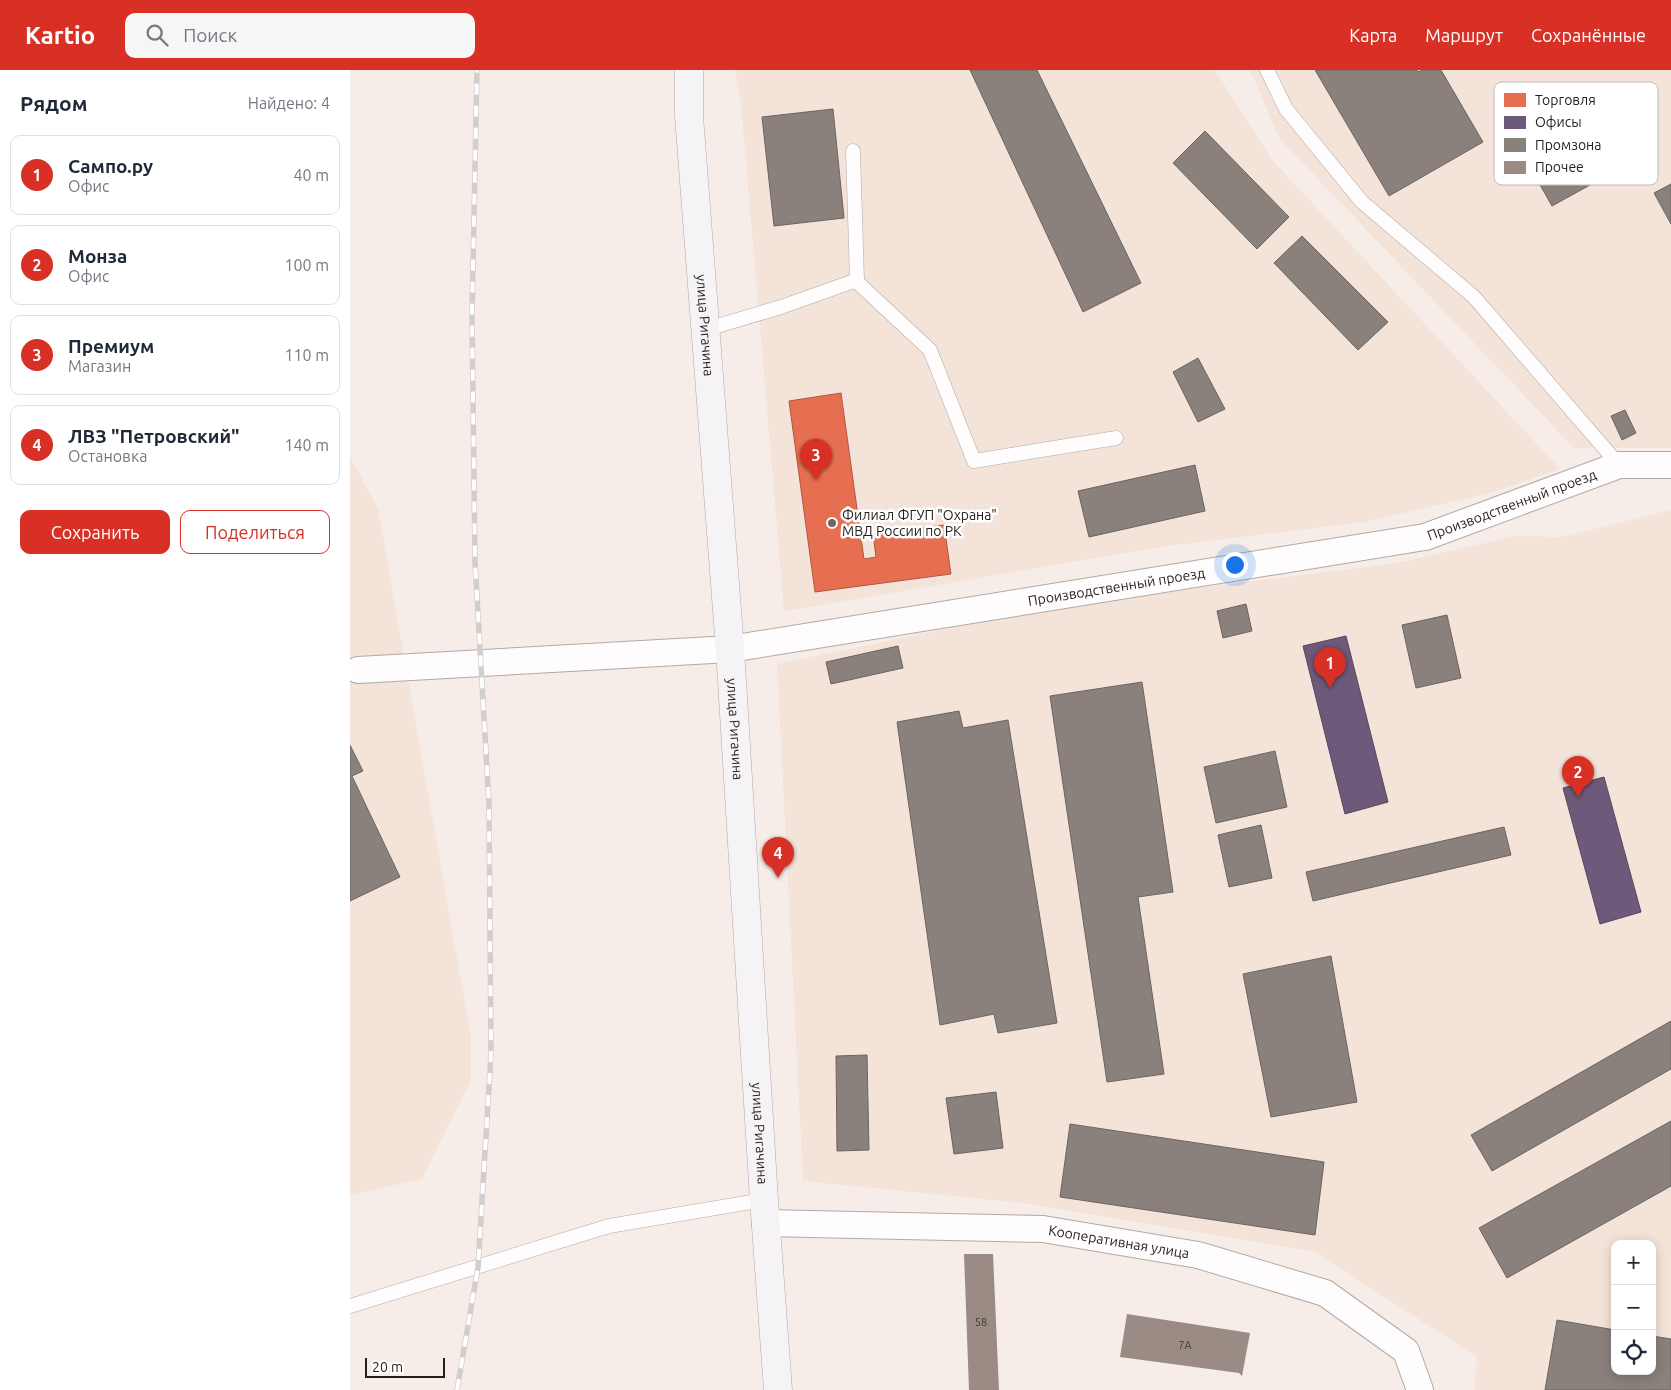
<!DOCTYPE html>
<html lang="ru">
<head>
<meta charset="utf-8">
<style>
  :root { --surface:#fff; --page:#f6f6f7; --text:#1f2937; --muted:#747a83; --line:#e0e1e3; --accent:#d93025 }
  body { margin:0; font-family:Ubuntu,sans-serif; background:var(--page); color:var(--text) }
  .controls { position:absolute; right:15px; bottom:15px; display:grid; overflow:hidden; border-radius:10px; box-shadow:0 2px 12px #0003 }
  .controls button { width:45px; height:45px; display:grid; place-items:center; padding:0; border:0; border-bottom:1px solid var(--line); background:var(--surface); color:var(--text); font:25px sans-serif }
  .scale { position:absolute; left:15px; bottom:12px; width:80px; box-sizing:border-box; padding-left:5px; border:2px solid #251f1c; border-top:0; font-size:14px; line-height:18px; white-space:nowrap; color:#251f1c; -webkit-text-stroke:4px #fff; paint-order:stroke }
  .you { position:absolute; left:884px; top:494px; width:18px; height:18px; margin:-12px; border:4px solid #fff; border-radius:50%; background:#1a73e8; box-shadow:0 0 0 8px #1a73e833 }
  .badge { display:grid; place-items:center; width:32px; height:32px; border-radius:50%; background:var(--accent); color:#fff; font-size:16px; font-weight:700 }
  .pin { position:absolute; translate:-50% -41px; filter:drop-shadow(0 1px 2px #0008) }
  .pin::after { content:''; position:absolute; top:26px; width:18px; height:15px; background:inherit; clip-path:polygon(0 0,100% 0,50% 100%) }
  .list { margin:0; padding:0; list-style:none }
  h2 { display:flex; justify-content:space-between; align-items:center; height:65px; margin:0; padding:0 20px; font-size:21px }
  h2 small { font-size:16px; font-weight:400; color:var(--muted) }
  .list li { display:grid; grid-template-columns:32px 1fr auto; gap:15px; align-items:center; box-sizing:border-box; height:80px; margin:0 10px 10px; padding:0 10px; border:1px solid var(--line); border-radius:10px }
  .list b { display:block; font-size:19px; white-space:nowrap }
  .list p { margin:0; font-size:16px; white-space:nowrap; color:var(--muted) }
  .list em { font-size:16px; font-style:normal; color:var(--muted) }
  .actions { display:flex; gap:10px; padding:15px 20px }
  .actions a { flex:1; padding:11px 0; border:1px solid var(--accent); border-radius:10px; text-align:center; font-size:18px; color:var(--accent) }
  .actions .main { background:var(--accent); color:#fff }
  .icon { flex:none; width:28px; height:28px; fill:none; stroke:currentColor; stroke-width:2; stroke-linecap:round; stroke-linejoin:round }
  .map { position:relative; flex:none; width:1321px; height:1320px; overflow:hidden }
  header { display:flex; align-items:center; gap:30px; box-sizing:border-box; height:70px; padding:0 25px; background:var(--accent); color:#fff }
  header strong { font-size:24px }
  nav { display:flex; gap:28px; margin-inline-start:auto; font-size:18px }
  .search { width:350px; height:45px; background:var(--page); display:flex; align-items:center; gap:12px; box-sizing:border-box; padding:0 18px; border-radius:10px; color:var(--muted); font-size:19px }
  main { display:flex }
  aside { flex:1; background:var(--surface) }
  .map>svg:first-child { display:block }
  .built { fill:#f4e3d8; fill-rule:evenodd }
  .shops { fill:#e76f51; stroke:#ad5741 }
  .offices { fill:#6d597a; stroke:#57485e }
  .industry { fill:#8a817c; stroke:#6c645f }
  .building { fill:#9a8c84 }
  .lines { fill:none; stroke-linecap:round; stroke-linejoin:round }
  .lane-casing { stroke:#b1aaa5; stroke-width:15 }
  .street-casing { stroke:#b1aaa5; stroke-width:28 }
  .secondary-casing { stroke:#b1aaa5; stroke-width:29 }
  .lane { stroke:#fefcfc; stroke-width:14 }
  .street { stroke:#fefcfc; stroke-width:26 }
  .secondary { stroke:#f5f3f6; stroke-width:28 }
  .rail-casing { stroke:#d1cecc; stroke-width:5.5 }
  .rail { stroke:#fff; stroke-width:4; stroke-dasharray:11; stroke-linecap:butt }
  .poi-dot { fill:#6e6763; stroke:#fff; stroke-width:2 }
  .labels { text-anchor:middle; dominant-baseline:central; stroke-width:5; stroke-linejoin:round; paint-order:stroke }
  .number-label { font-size:11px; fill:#423a36 }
  .street-label { font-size:14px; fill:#251f1c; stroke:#fff }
  .poi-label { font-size:14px; fill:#251f1c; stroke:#fff; text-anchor:start }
  .key { fill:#fff; stroke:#bebcbb; stroke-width:1 }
  .key-label { font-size:14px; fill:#251f1c }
</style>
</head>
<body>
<header>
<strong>Kartio</strong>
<div class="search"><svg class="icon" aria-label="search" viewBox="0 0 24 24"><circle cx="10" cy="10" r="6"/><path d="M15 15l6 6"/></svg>Поиск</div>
<nav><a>Карта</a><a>Маршрут</a><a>Сохранённые</a></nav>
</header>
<main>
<aside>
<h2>Рядом<small>Найдено: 4</small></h2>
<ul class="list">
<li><span class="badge">1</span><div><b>Сампо.ру</b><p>Офис</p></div><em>40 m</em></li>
<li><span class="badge">2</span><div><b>Монза</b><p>Офис</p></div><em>100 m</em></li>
<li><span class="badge">3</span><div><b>Премиум</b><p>Магазин</p></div><em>110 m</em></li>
<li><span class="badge">4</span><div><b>ЛВЗ &quot;Петровский&quot;</b><p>Остановка</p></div><em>140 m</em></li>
</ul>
<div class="actions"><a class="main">Сохранить</a><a>Поделиться</a></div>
</aside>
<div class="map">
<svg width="1321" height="1320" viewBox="0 0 1321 1320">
  <rect width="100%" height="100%" fill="#f7ede8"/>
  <g class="built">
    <path d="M385,0H865L922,90L1210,399L1144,422L1015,452L818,476L434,541L391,33Z"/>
    <path d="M900,0H1321V378H1224L929,68Z"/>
    <path d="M0,387L28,438L121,968V1010L72,1109L0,1125Z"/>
    <path d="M1321,440V1320H1124L1127,1287L965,1182L674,1133L453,1111L427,594L700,537L1047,493L1166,466L1212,467ZM1265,1174H1302V1301H1265Z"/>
  </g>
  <path class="shops" d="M491,323L514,489L526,487L523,464L594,455L601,504L465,522L439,331Z"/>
  <g class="offices">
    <path d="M996,566L1038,732L995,744L953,576Z"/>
    <path d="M1254,707L1291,842L1250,854L1213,718Z"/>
  </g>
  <g class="industry">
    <path d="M620,0H687L791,213L733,242Z"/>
    <path d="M965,0H1067L1068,2L1072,0H1091L1133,72L1039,126Z"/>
    <path d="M483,39L494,148L424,156L412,47Z"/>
    <path d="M855,61L939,147L907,179L823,93Z"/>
    <path d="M1212,64L1240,115L1202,136L1173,85Z"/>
    <path d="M1321,114V154L1304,123Z"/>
    <path d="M952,166L1038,252L1008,280L924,193Z"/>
    <path d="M848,288L875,339L848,352L823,302Z"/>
    <path d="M1275,340L1286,363L1272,370L1261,346Z"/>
    <path d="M845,395L855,441L739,467L728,421Z"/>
    <path d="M896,534L902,561L873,568L867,541Z"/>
    <path d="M1097,545L1111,608L1066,618L1052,555Z"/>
    <path d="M548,576L553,598L481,614L476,592Z"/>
    <path d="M792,612L823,822L788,827L814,1004L757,1012L700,626Z"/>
    <path d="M609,641L613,658L658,650L707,953L648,963L644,944L590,955L547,652Z"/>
    <path d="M0,675L13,701L2,706L50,807L0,831Z"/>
    <path d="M925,681L937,737L866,753L854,697Z"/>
    <path d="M911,755L922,808L879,817L868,765Z"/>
    <path d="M1154,757L1161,785L963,831L956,802Z"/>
    <path d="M981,886L1007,1032L921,1047L893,904Z"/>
    <path d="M1321,951V999L1142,1101L1121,1065Z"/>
    <path d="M517,985L519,1080L487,1081L486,986Z"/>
    <path d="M646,1022L653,1078L604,1084L596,1028Z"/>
    <path d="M1321,1051V1116L1157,1208L1129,1158Z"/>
    <path d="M720,1054L974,1092L965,1165L710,1127Z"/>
    <path d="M1207,1250L1265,1260V1301H1302V1266L1321,1269V1320H1195Z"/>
  </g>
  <g class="building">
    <path d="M614,1184H643L649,1320H619Z"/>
    <path d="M777,1244L900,1263L892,1306L889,1303L770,1287Z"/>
  </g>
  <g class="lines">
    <g class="lane-casing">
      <g id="lane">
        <path d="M917,0L936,39L1012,132L1124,227L1269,395"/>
        <path d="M506,211L580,280L624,391L766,368"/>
        <path d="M357,259L431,237L507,210L503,81"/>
        <path d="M0,1236L259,1156L414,1130"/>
      </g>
    </g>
    <g class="street-casing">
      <g id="street">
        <path id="s1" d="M8,600L380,579L1075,467L1269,395H1321"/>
        <path id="s2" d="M415,1153L693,1159L848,1185L975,1223L1056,1281L1070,1320"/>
      </g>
    </g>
    <g class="secondary-casing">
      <g id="secondary">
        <path id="s3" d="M339,0V46L380,579L414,1130L428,1320"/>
      </g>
    </g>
    <use href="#lane" class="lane"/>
    <use href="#street" class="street"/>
    <use href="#secondary" class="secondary"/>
    <g class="rail-casing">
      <path id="rail" d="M107,1320L128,1197L141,984L139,734L125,492L122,244L127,0"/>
    </g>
    <use href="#rail" class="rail"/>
  </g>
  <circle class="poi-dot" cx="482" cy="453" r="5"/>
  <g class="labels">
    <g class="number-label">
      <text x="631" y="1252">58</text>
      <text x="835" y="1275">7А</text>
    </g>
    <g class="street-label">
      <text stroke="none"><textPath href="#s3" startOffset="256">улица Ригачина</textPath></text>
      <text stroke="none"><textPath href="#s1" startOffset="1169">Производственный проезд</textPath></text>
      <text stroke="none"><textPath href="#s1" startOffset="764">Производственный проезд</textPath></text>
      <text stroke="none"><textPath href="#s3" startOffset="661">улица Ригачина</textPath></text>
      <text stroke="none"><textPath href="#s3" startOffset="1066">улица Ригачина</textPath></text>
      <text stroke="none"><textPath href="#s2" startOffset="355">Кооперативная улица</textPath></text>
    </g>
    <g class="poi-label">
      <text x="492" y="445">Филиал ФГУП "Охрана"<tspan x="492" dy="16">МВД России по РК</tspan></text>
    </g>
  </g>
  <rect x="1144" y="12" width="164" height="103" rx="8" class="key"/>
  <rect x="1154" y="23" width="22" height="14" fill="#e76f51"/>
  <rect x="1154" y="46" width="22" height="13" fill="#6d597a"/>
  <rect x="1154" y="68" width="22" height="14" fill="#8a817c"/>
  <rect x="1154" y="91" width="22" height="13" fill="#9a8c84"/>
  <g class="key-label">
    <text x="1185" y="35">Торговля</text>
    <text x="1185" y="57">Офисы</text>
    <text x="1185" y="80">Промзона</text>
    <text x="1185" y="102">Прочее</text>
  </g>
</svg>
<div class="controls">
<button>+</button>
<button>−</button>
<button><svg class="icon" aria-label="locate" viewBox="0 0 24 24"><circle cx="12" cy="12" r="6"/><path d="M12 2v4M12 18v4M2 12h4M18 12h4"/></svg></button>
</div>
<div class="scale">20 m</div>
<div class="you"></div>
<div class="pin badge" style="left:980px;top:618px">1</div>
<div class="pin badge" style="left:1228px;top:727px">2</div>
<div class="pin badge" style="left:466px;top:410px">3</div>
<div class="pin badge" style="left:428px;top:808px">4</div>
</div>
</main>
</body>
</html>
